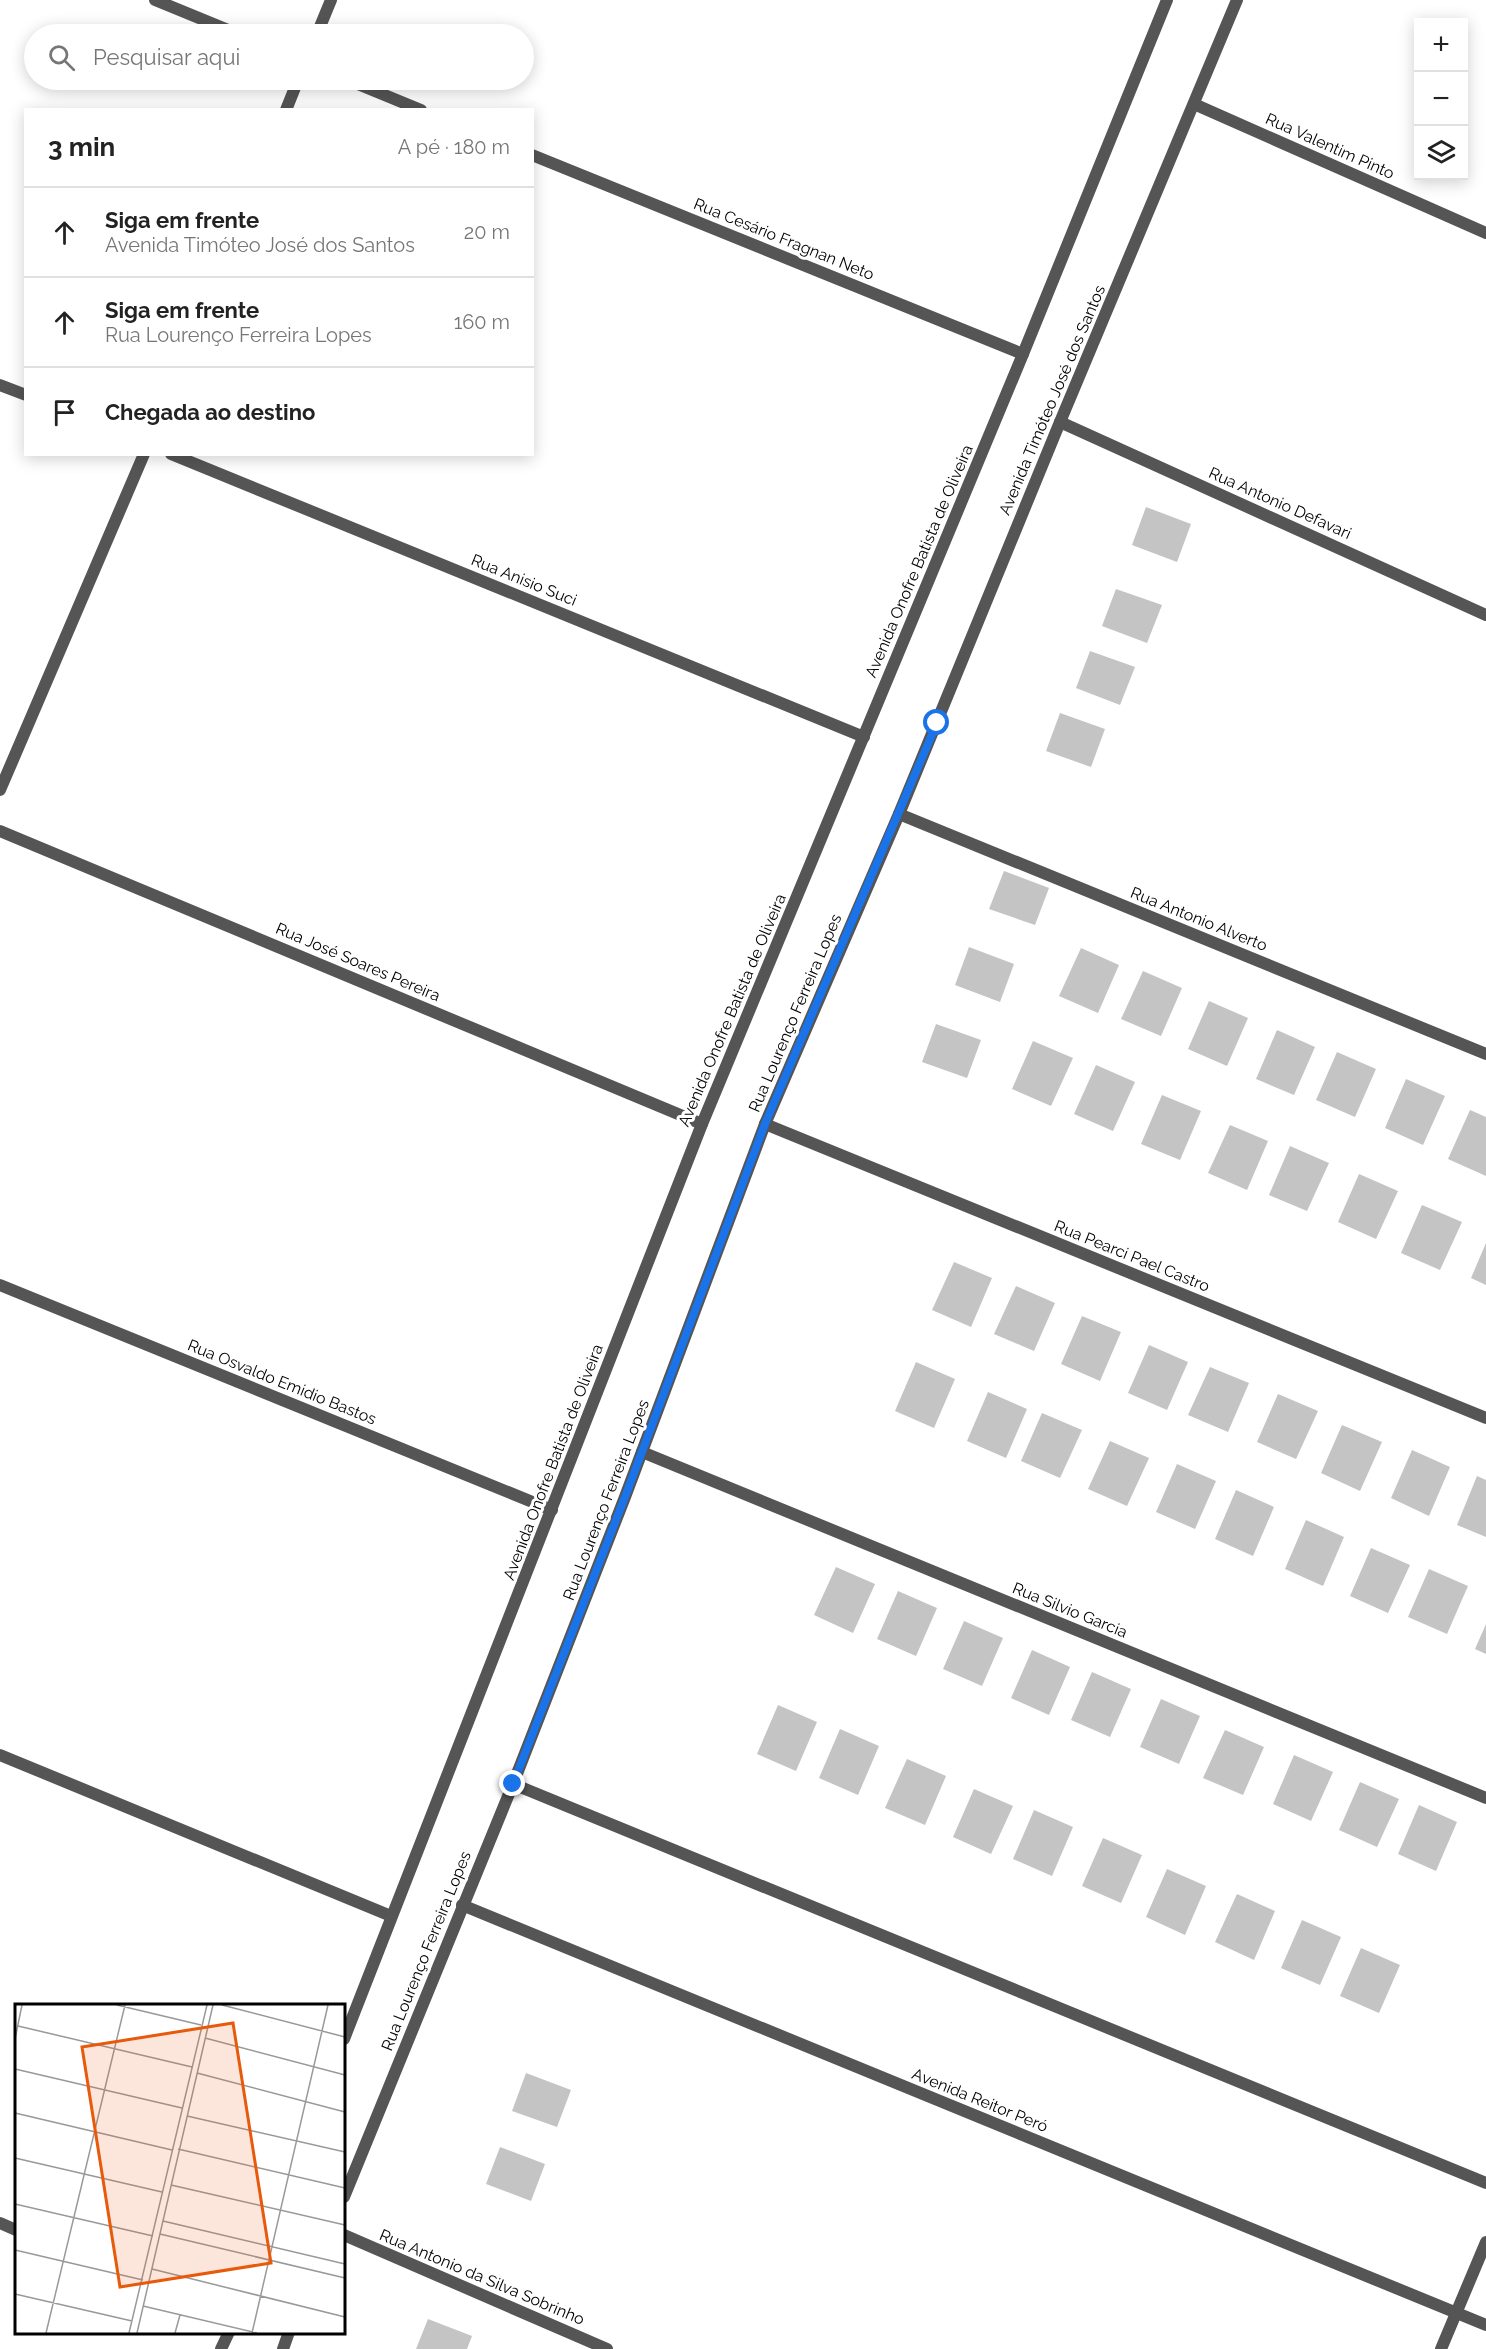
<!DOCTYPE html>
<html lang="pt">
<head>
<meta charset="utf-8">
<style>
  :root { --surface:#fff; --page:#f6f6f6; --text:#222; --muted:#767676; --line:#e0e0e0 }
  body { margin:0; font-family:Raleway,sans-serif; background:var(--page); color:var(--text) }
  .controls { position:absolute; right:18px; top:18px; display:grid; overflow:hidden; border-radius:0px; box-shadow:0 3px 15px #0003 }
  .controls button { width:54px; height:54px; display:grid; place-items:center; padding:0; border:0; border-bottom:2px solid var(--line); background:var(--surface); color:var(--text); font:30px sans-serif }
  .stop { position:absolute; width:18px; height:18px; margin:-14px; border:4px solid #1a73e8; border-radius:50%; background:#fff }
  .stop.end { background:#1a73e8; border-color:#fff; box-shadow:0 2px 6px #0008 }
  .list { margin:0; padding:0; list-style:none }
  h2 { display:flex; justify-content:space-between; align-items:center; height:78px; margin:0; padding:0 24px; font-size:26px }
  h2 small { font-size:20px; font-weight:400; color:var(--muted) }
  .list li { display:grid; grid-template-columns:39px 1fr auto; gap:18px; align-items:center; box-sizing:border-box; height:90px; padding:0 24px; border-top:2px solid var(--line) }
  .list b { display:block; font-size:22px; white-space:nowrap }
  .list p { margin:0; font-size:20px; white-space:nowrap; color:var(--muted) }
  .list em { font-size:20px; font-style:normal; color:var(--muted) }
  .icon { flex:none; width:33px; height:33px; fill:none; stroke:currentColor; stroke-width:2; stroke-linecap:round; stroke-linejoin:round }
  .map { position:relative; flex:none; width:1486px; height:2349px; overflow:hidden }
  .search { position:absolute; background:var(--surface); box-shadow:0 3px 15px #0003; left:24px; top:24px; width:510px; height:66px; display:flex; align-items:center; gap:15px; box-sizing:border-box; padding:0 21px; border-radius:33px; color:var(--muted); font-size:22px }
  .panel { position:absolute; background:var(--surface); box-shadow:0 3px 15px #0003; left:24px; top:108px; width:510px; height:348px; border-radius:0px }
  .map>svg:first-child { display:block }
  .building { fill:#c4c4c4 }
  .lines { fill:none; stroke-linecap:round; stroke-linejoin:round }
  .minor { stroke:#555; stroke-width:12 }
  .tertiary { stroke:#555; stroke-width:12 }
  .route { stroke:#1a73e8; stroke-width:8 }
  .labels { text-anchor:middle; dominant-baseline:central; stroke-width:6; stroke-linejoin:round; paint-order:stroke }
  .street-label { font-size:16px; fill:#000; stroke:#fff }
  .inset-road { fill:none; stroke:#999; stroke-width:1.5 }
  .view { fill:#e8590c; fill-opacity:0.15; stroke:#e8590c; stroke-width:3 }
  .inset-edge { fill:none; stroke:#000; stroke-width:3 }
</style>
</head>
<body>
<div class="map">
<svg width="1486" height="2349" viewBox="0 0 1486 2349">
  <rect width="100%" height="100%" fill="#fff"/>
  <g class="building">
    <path d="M1146,507L1191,524L1177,562L1132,545Z"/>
    <path d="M1116,589L1162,605L1147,643L1102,626Z"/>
    <path d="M1090,651L1135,667L1120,705L1076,688Z"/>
    <path d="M1060,713L1105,729L1091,767L1046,751Z"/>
    <path d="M1004,871L1049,888L1035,925L989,909Z"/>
    <path d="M969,947L1014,964L1000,1002L955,985Z"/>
    <path d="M1081,948L1119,965L1098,1013L1059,996Z"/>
    <path d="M1143,971L1182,988L1161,1036L1121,1019Z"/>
    <path d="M1209,1001L1248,1018L1227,1066L1188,1049Z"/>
    <path d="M936,1024L981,1040L967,1078L922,1062Z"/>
    <path d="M1277,1030L1315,1047L1294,1095L1256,1079Z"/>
    <path d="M1033,1041L1073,1058L1051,1106L1012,1089Z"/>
    <path d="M1337,1052L1376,1069L1355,1117L1316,1100Z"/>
    <path d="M1096,1065L1135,1082L1113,1131L1074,1114Z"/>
    <path d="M1406,1079L1445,1096L1423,1145L1385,1128Z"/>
    <path d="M1162,1095L1201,1111L1180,1160L1141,1144Z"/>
    <path d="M1470,1110L1486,1117V1176L1448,1159Z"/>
    <path d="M1230,1125L1268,1141L1247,1190L1208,1173Z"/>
    <path d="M1290,1146L1329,1163L1307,1211L1269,1195Z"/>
    <path d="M1359,1174L1398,1191L1376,1239L1338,1222Z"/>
    <path d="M1422,1205L1462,1222L1440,1270L1401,1253Z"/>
    <path d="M1486,1243V1285L1471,1278Z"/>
    <path d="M954,1262L992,1278L971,1327L932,1310Z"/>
    <path d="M1016,1286L1055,1303L1034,1351L994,1334Z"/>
    <path d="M1082,1316L1121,1332L1100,1381L1061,1364Z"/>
    <path d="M1149,1345L1188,1362L1167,1410L1128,1393Z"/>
    <path d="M916,1362L955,1379L934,1428L895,1411Z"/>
    <path d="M1210,1367L1249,1383L1228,1432L1188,1415Z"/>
    <path d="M988,1392L1027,1409L1006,1458L967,1441Z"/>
    <path d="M1278,1394L1318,1411L1296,1459L1257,1442Z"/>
    <path d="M1042,1413L1082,1430L1060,1478L1021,1461Z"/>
    <path d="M1342,1425L1382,1442L1360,1491L1321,1473Z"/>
    <path d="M1110,1441L1149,1458L1127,1506L1088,1489Z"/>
    <path d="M1412,1450L1450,1467L1429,1516L1391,1498Z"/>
    <path d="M1177,1464L1216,1481L1195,1529L1156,1512Z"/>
    <path d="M1477,1476L1486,1480V1537L1457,1525Z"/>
    <path d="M1236,1490L1274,1507L1253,1556L1215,1539Z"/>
    <path d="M1306,1520L1344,1537L1323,1586L1285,1569Z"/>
    <path d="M1371,1548L1410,1565L1388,1613L1350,1596Z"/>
    <path d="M836,1567L875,1584L853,1633L814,1615Z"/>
    <path d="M1429,1569L1468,1586L1447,1634L1408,1617Z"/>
    <path d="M898,1591L937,1608L916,1656L877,1639Z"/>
    <path d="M964,1621L1003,1638L982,1686L943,1669Z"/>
    <path d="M1486,1624V1654L1475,1649Z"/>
    <path d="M1032,1650L1070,1667L1049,1715L1011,1698Z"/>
    <path d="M1092,1672L1131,1689L1110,1737L1071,1720Z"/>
    <path d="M1161,1699L1200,1716L1179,1764L1140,1747Z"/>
    <path d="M778,1705L817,1722L796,1771L757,1754Z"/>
    <path d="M840,1729L879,1746L858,1795L819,1778Z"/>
    <path d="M1225,1730L1264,1747L1243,1795L1203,1778Z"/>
    <path d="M1294,1755L1333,1772L1311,1821L1273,1804Z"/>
    <path d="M907,1759L946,1776L925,1825L885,1808Z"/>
    <path d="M1360,1782L1399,1799L1377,1847L1339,1830Z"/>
    <path d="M974,1789L1013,1806L991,1854L953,1837Z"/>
    <path d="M1419,1805L1457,1822L1436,1871L1398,1854Z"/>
    <path d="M1034,1810L1073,1827L1052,1876L1013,1859Z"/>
    <path d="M1103,1838L1142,1855L1121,1903L1082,1886Z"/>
    <path d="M1167,1869L1206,1886L1185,1935L1146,1917Z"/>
    <path d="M1237,1894L1275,1911L1254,1960L1215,1942Z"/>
    <path d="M1302,1920L1341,1937L1320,1985L1281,1968Z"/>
    <path d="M1361,1948L1400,1965L1379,2013L1340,1996Z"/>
    <path d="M526,2073L571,2090L557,2127L512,2111Z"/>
    <path d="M500,2147L545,2164L531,2201L486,2184Z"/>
    <path d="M428,2319L472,2336L467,2349H416Z"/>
  </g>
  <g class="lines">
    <g class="minor">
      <path d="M155,0L238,34"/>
      <path d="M317,34L331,0"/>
      <path d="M348,80L421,110"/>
      <path d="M1194,104L1486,233"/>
      <path d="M286,110L298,80"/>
      <path d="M532,155L1023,354"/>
      <path d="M0,385L26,395"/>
      <path d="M1060,422L1486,615"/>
      <path d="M171,454L864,737"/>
      <path d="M0,790L144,454"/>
      <path d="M899,814L1486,1054"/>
      <path d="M0,831L702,1124"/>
      <path d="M765,1124L1486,1418"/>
      <path d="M0,1285L552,1510"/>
      <path d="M642,1452L1486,1798"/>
      <path d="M0,1755L391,1916"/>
      <path d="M0,2223L16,2230"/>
      <path d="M344,2235L607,2349"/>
      <path d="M1441,2349L1486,2242"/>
    </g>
    <g class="tertiary">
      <path d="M513,1784L1486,2183"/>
      <path d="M462,1905L1486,2325"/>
      <path d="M344,2039L702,1124L1023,354L1167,0"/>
      <path d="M344,2197L513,1784L625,1497L765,1124L899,814L1060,422L1237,0"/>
      <path d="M221,2349L229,2332"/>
      <path d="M283,2349L289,2332"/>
    </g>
  </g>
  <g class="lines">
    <path class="route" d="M513,1784L625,1497L765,1124L937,723"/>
  </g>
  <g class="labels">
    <g class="street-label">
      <text transform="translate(1330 146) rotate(24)">Rua Valentim Pinto</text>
      <text transform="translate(784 239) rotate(22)">Rua Cesário Fragnan Neto</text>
      <text transform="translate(1052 400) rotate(-67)">Avenida Timóteo José dos Santos</text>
      <text transform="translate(1280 503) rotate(24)">Rua Antonio Defavari</text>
      <text transform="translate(919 561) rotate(-67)">Avenida Onofre Batista de Oliveira</text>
      <text transform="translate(524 580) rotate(22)">Rua Anisio Suci</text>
      <text transform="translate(1199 919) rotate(22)">Rua Antonio Alverto</text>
      <text transform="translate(358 962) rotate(23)">Rua José Soares Pereira</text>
      <text transform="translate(732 1010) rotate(-67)">Avenida Onofre Batista de Oliveira</text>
      <text transform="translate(795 1013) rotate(-67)">Rua Lourenço Ferreira Lopes</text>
      <text transform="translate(1132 1256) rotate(22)">Rua Pearci Pael Castro</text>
      <text transform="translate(282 1382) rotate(22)">Rua Osvaldo Emidio Bastos</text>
      <text transform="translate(553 1462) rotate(-69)">Avenida Onofre Batista de Oliveira</text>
      <text transform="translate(606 1500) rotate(-69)">Rua Lourenço Ferreira Lopes</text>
      <text transform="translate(1070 1610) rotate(22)">Rua Silvio Garcia</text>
      <text transform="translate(426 1951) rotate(-68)">Rua Lourenço Ferreira Lopes</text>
      <text transform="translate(980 2100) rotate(22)">Avenida Reitor Peró</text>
      <text transform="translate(482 2277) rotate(23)">Rua Antonio da Silva Sobrinho</text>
    </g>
  </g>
  <g transform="translate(15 2004)">
    <rect width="330" height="330" fill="#fff"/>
    <path class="inset-road" d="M102,1L186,21M207,1L330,33M3,22L177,63M190,34L330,71M0,35L7,1M0,65L167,104M182,69L330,108M0,109L157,146M172,112L330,148M163,145L330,184M0,154L147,188M156,181L330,221M0,200L138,232M148,217L330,260M145,230L330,274M0,246L128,276M137,265L330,313M0,290L117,317M128,302L242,329M31,329L110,1M114,329L192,1M122,329L198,1M160,329L165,311M237,329L313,1"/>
    <path class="view" d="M218,19L256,259L105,283L67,43Z"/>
    <rect width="330" height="330" class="inset-edge"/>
  </g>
</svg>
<div class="controls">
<button>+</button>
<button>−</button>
<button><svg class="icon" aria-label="layers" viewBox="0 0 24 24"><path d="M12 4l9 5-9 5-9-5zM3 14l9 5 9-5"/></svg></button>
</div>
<div class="stop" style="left:937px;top:723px"></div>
<div class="stop end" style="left:513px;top:1784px"></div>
<div class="search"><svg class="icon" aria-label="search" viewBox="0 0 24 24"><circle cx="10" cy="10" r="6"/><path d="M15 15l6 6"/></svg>Pesquisar aqui</div>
<section class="panel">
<h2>3 min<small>A pé · 180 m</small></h2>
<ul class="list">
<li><svg class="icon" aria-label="ahead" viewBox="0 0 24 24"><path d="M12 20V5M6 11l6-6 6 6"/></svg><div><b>Siga em frente</b><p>Avenida Timóteo José dos Santos</p></div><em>20 m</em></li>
<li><svg class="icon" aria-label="ahead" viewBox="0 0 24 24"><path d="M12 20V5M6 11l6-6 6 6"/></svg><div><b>Siga em frente</b><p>Rua Lourenço Ferreira Lopes</p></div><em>160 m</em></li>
<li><svg class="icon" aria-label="arrive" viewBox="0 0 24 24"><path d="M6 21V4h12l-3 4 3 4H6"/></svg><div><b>Chegada ao destino</b></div></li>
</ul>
</section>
</div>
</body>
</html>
